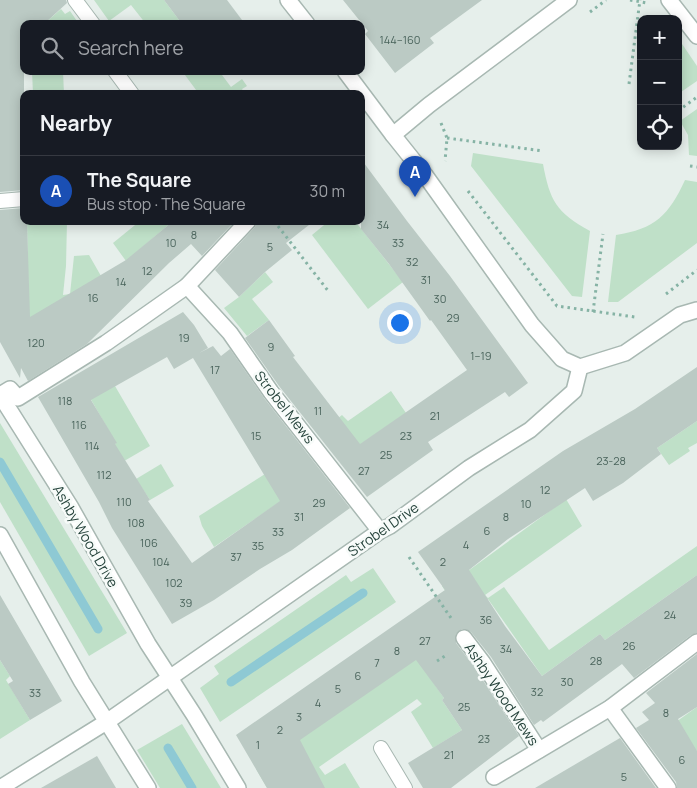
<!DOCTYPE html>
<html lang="en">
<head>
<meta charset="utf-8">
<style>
  :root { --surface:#171b24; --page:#242831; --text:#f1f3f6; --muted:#9ea1a6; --line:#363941; --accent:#0f766e }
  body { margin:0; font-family:Manrope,sans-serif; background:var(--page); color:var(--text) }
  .controls { position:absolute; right:15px; top:15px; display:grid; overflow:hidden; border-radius:10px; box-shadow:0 2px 12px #0003 }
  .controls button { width:45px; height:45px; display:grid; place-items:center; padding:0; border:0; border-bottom:1px solid var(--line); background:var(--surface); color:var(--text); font:25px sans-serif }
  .you { position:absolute; left:399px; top:322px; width:18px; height:18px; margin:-12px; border:4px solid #fff; border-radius:50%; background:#1a73e8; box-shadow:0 0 0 8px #1a73e833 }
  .badge { display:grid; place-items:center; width:32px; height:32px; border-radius:50%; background:var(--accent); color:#fff; font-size:16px; font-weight:700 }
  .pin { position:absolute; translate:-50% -41px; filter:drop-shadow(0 1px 2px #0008) }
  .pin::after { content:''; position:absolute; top:26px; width:18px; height:15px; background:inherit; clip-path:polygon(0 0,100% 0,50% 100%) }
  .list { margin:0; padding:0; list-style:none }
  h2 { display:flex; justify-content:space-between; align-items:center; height:65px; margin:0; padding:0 20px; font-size:21px }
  h2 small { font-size:16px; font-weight:400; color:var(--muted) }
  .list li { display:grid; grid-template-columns:32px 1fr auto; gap:15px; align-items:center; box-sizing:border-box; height:70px; padding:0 20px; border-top:1px solid var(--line) }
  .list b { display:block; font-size:19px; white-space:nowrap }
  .list p { margin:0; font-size:16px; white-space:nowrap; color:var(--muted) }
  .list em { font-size:16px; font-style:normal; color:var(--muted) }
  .icon { flex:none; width:28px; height:28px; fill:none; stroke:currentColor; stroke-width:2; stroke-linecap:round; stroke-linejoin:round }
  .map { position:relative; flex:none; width:697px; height:788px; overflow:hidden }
  .search { position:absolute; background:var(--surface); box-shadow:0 2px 12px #0003; left:20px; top:20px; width:345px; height:55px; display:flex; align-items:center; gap:12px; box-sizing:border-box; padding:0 18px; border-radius:10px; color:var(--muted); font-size:19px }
  .panel { position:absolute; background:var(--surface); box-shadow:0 2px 12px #0003; left:20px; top:90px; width:345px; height:135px; border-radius:10px }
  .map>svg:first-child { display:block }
  .green { fill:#bfe0c8 }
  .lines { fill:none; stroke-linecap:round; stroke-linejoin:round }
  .stream { stroke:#8ec9d4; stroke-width:9 }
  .building { fill:#bbcac4; fill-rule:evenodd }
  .lane-casing { stroke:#a8b8b2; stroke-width:16 }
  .street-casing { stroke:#a8b8b2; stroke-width:18 }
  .path { stroke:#86b3a5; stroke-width:3; stroke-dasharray:2.5 4; stroke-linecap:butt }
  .lane { stroke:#fff; stroke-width:14 }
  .street { stroke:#fff; stroke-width:15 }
  .labels { text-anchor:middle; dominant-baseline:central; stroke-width:5; stroke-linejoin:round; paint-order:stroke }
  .number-label { font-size:11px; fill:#4a645c }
  .street-label { font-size:14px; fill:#24423a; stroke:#f7fbf9 }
</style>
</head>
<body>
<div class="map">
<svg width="697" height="788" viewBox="0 0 697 788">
  <rect width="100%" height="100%" fill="#e6efeb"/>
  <g class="green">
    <path d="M94,0H164L182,24H146L131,5L109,21Z"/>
    <path d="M61,9L65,14L70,11L79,24H44Z"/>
    <path d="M678,38L697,66V81L678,94Z"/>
    <path d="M32,71H63L64,94H33Z"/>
    <path d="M182,71H219L231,87L242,79L247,86L242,89L245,94H199Z"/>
    <path d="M697,109V156L689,155L688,135L680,121Z"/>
    <path d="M473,153L543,164C550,201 556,212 590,231L582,297L572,296L471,166Z"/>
    <path d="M685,180L697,182V243L618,302H608L616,235C655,229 669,215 685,180Z"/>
    <path d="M27,221H67L66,266L63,295L70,294L74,256L89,255L101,276L29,321Z"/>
    <path d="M140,221H173L126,261L113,243Z"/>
    <path d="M329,221H355L403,282L368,309L312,235Z"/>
    <path d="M265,272L273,282L252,299L269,320L247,336L224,308L239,297Z"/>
    <path d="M78,377L115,386L150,446L119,464L111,447L116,443Z"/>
    <path d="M391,391L406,413L339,459L320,433L342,415L348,421Z"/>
    <path d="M697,421V443L688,448L690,451L669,465L657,448Z"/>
    <path d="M0,423L127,633L89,656L0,502Z"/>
    <path d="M161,464L174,486L150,500L136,479Z"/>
    <path d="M265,474L316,477L214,547L202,526L199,516Z"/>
    <path d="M566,499L582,526L485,595L488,598L504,587L549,650L697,546V575L605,640L600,634L542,676L488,599L462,617L442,586L468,571Z"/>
    <path d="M373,568L396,602L220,722L200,688L219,674L214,666L346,575L351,582Z"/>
    <path d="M416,658L444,698L442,700L462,730L433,748L411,712L422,704L417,699L319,767L325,775L345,763L360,788H267L256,769Z"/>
    <path d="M0,660L10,676L6,680L30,720L0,739Z"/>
    <path d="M697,707V751L659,734Z"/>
    <path d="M182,724L221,788H160L137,750Z"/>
  </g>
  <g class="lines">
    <g class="stream">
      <path d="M0,462L98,629"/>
      <path d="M231,682L363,593"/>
      <path d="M168,748L192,788"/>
    </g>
  </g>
  <g class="building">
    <path d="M0,0H66L67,3L44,24H24V190L0,192Z"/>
    <path d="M164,0H227L245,24H182Z"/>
    <path d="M343,0H482L430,38L434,43L395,73L365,34L368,31Z"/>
    <path d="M361,159L407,221L450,276L528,383L509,397L505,392L428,442L433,450L367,497L279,386L245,338L269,320L295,356L293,357L360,444L467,370L431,320L430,321L389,264L361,229Z"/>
    <path d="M24,208V221H27L30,317L126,260L172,222L171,221H235L202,256L191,244L169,263L87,344L28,381L21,368L20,378L0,342V210Z"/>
    <path d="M257,221H314L286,243L292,250L265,272L239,297L215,270L255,227Z"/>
    <path d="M183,312L194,325L208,348L199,353L213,346L221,356L230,349L264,398L350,508L292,550L260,569L214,600L172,624L112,528L99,502L38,397ZM167,357L174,369L193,358L280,501L192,563L148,501L150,500L115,444L117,443L91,400Z"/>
    <path d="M697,367V421L657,448L661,454L623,483L593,501L585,488L508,539L469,570L505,626L542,676L600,634L605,640L697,575V633L691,635L634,678L622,664L543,722L541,720L534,725L491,657L471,632L462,629L456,634V643L475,668L519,736L451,788H423L408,763L462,730L442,700L444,698L416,660L300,740L325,788H267L236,735L445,590L418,552L563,451L635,409Z"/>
    <path d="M0,595L62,701L30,720L8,684L13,681L0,660Z"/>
    <path d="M697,654V707L678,719L697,751V788H677L676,782L636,728L649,720L642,712L655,703L646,693Z"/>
    <path d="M620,738L656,788H535Z"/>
    <path d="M97,756L116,788H41Z"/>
  </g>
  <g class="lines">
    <g class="lane-casing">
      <g id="lane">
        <path d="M75,0L93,24"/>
        <path d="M115,71L132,94"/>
        <path d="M0,201L24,199"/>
        <path d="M381,748L405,788"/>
      </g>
    </g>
    <g class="street-casing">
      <g id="street">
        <path d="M288,0L307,24"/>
        <path d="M569,0L429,105L393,135L425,175L532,325L562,359L580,367L625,353L680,315L697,310"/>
        <path d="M669,0L697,36"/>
        <path d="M345,71L393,135"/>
        <path d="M187,286L230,333L271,392L380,531"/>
        <path d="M0,395L70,506L148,644L194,715L238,788"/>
        <path d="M0,395L10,389L18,398L106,343L187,286L248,221"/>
        <path d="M0,535L82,682L148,788"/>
        <path d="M464,638L483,663L539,750"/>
        <path d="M610,708L668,788"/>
        <path d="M494,777L610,708L697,642"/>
        <path d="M0,788L108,721L380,531L390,526L469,468L530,430L574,391L580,367"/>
      </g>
    </g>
    <g class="path">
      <path d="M630,0L647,3"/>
      <path d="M590,12L606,0"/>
      <path d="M629,84L640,0"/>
      <path d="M678,111L697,97"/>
      <path d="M441,123L447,138L445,161"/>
      <path d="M447,138L543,151"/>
      <path d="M690,166L697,167"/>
      <path d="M468,191L557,306L635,317"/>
      <path d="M274,221L329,292"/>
      <path d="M666,294L697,270"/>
      <path d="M593,312L603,234"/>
      <path d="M409,557L451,618"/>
      <path d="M437,661L448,654"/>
    </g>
    <use href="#lane" class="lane"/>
    <use href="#street" class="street"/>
  </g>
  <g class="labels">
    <g class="number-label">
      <text x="400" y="39">144--160</text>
      <text x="383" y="224">34</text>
      <text x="194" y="234">8</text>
      <text x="171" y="242">10</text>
      <text x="398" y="242">33</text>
      <text x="270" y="246">5</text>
      <text x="412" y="261">32</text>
      <text x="147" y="270">12</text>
      <text x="426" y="279">31</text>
      <text x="121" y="281">14</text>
      <text x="93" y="297">16</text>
      <text x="440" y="298">30</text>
      <text x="453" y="317">29</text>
      <text x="184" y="337">19</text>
      <text x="36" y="342">120</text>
      <text x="271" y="346">9</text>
      <text x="481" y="355">1--19</text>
      <text x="215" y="369">17</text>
      <text x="65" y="400">118</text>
      <text x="318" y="410">11</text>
      <text x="435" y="415">21</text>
      <text x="79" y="424">116</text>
      <text x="256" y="435">15</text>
      <text x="406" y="435">23</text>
      <text x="92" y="445">114</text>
      <text x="386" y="454">25</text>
      <text x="611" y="460">23-28</text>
      <text x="364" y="470">27</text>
      <text x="104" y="474">112</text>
      <text x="545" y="489">12</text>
      <text x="124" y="501">110</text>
      <text x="319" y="502">29</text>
      <text x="526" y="503">10</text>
      <text x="299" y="516">31</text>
      <text x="506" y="516">8</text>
      <text x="136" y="522">108</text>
      <text x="487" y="530">6</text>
      <text x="278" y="531">33</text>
      <text x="149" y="542">106</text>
      <text x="466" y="544">4</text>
      <text x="258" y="545">35</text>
      <text x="236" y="556">37</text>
      <text x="161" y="561">104</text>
      <text x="443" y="561">2</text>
      <text x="174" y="582">102</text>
      <text x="186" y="602">39</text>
      <text x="670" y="614">24</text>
      <text x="486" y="619">36</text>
      <text x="425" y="640">27</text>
      <text x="629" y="645">26</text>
      <text x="506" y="648">34</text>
      <text x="397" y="650">8</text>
      <text x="596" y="660">28</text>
      <text x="377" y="662">7</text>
      <text x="358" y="675">6</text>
      <text x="567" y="681">30</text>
      <text x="338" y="688">5</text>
      <text x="537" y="691">32</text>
      <text x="35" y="692">33</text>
      <text x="318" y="702">4</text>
      <text x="464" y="706">25</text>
      <text x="666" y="712">8</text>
      <text x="299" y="716">3</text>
      <text x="280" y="729">2</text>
      <text x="484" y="738">23</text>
      <text x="258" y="744">1</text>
      <text x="449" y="754">21</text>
      <text x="682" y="759">6</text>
      <text x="624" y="776">5</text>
    </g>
    <g class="street-label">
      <text transform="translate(285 407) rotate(52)">Strobel Mews</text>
      <text transform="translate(383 529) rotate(-35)">Strobel Drive</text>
      <text transform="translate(86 536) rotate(60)">Ashby Wood Drive</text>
      <text transform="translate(502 694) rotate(56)">Ashby Wood Mews</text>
    </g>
  </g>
</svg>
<div class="controls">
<button>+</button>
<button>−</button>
<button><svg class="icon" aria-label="locate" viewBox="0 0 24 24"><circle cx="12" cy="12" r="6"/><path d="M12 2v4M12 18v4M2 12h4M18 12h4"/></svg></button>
</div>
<div class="you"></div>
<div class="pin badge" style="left:415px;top:197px;background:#1a4fb4">A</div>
<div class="search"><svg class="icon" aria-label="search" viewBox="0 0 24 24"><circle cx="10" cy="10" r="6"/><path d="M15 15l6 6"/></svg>Search here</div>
<section class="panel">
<h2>Nearby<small></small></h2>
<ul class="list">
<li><span class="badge" style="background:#1a4fb4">A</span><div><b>The Square</b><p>Bus stop · The Square</p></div><em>30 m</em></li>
</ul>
</section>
</div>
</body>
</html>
